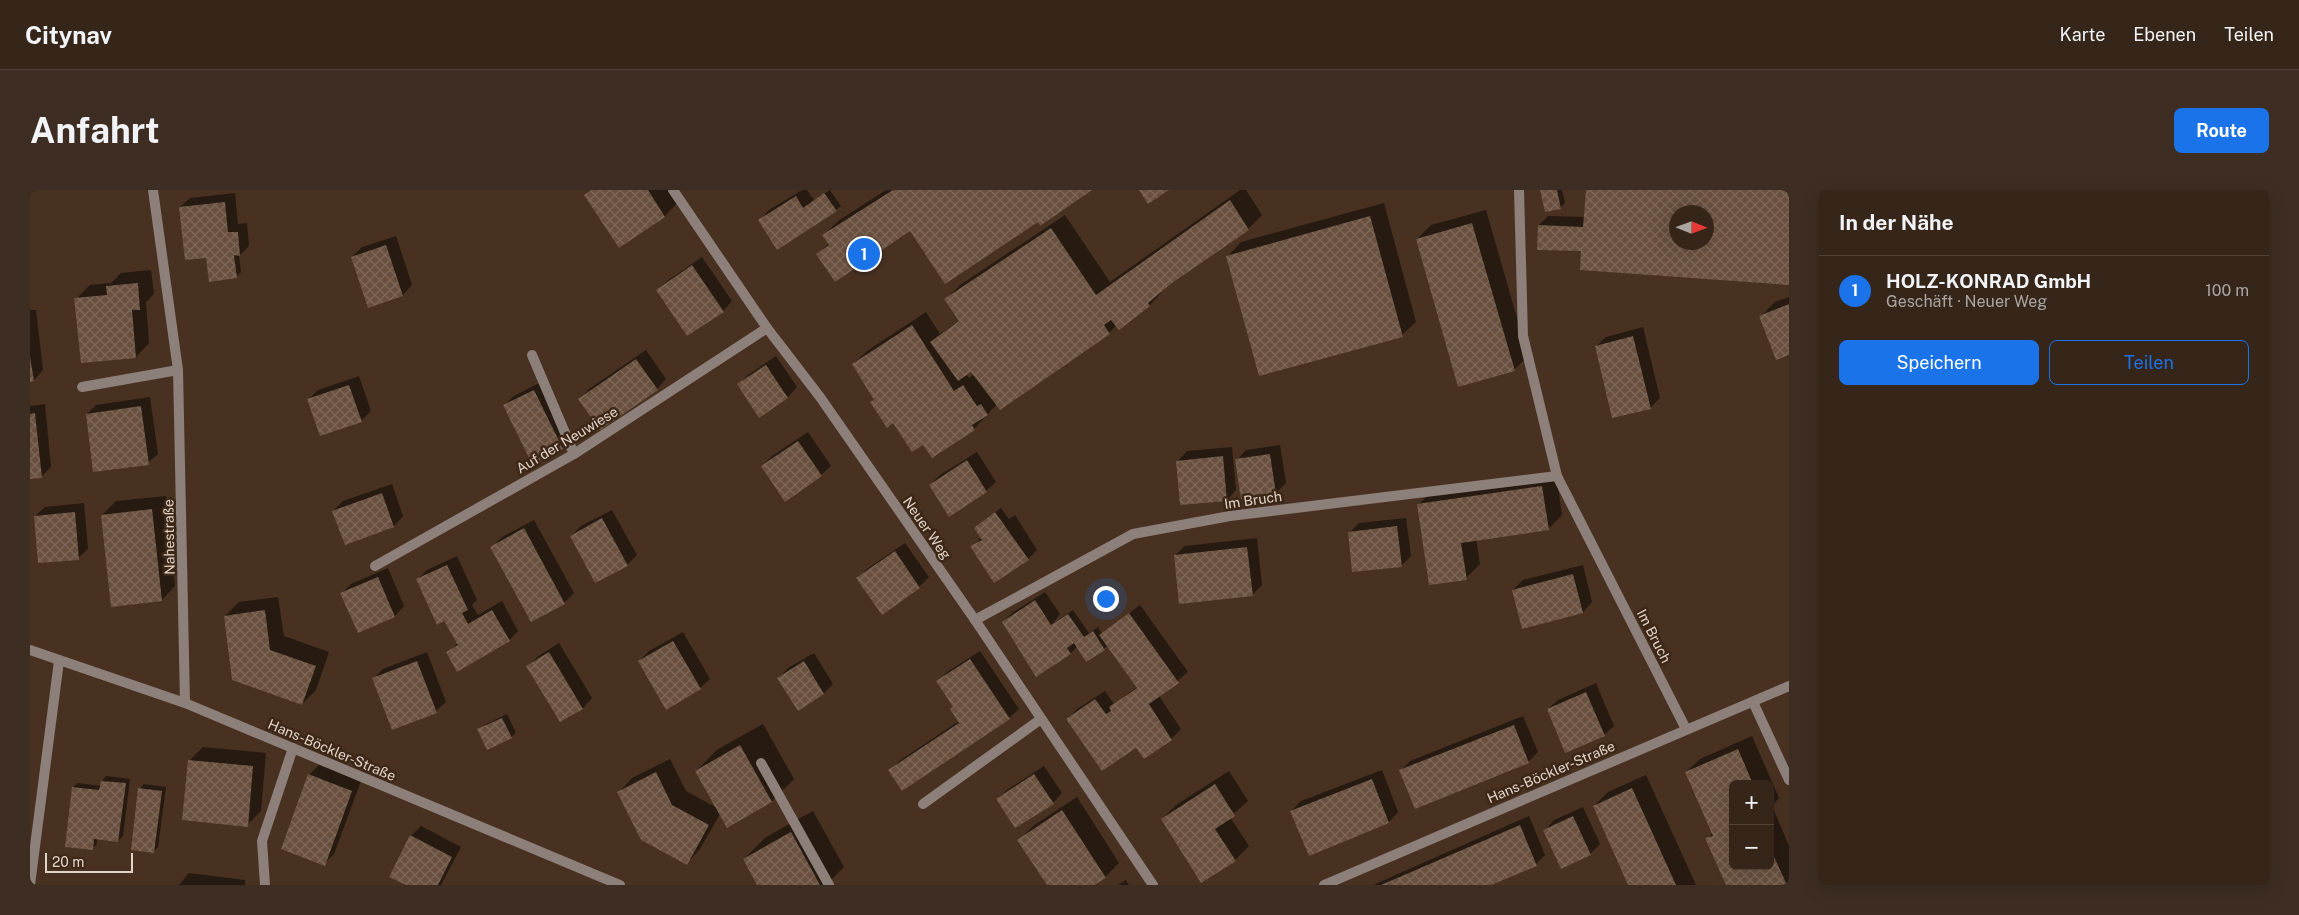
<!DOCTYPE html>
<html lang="de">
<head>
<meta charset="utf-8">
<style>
  :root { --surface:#362519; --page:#3d2d22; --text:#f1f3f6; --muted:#aaa5a2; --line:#504238; --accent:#1a73e8 }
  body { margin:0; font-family:"Public Sans",sans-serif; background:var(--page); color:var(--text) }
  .controls { position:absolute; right:15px; bottom:15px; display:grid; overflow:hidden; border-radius:8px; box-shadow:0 5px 20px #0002 }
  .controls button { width:45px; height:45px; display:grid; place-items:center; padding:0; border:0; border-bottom:1px solid var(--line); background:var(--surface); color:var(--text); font:25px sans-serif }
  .compass { position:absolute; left:1639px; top:15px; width:45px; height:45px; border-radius:50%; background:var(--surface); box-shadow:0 5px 20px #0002; rotate:91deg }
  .scale { position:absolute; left:15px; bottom:12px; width:88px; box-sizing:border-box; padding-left:5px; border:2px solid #e2d3c9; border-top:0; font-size:14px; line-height:18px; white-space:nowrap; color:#e2d3c9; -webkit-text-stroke:4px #3d2717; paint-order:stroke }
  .you { position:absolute; left:1075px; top:408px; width:18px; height:18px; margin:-12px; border:4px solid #fff; border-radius:50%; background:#1a73e8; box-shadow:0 0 0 8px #1a73e833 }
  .badge { display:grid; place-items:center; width:32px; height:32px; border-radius:50%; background:var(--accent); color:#fff; font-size:16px; font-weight:700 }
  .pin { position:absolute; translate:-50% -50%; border:2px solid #fff; box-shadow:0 1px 5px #0006 }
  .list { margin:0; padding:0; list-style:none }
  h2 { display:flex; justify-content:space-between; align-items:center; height:65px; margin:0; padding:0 20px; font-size:21px }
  h2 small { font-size:16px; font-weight:400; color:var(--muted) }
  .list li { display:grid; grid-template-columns:32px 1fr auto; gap:15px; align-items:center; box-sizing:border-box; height:70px; padding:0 20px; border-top:1px solid var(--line) }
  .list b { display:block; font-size:19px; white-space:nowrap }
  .list p { margin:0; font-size:16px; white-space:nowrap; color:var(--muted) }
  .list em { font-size:16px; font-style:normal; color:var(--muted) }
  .actions { display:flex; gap:10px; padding:15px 20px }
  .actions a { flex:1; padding:11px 0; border:1px solid var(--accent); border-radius:8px; text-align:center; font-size:18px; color:var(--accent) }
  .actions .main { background:var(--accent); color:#fff }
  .map { position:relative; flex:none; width:1759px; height:695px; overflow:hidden; border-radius:8px }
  header { display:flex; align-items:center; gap:30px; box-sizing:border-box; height:70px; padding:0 25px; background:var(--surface); border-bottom:1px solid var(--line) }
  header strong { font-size:24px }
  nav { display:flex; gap:28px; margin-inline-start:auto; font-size:18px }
  .intro { display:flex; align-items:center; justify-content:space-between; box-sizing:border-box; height:120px; padding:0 30px }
  h1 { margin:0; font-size:35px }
  .button { padding:12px 22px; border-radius:8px; background:var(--accent); color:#fff; font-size:18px; font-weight:700 }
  main { display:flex; gap:30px; padding:0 30px }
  aside { flex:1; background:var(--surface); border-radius:8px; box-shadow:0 5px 20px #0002 }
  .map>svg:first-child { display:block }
  .shadow { fill:#0007; fill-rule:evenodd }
  .building { fill:url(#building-cross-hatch); fill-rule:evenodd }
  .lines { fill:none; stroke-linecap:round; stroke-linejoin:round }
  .service { stroke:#8d7f79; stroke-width:10 }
  .minor { stroke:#8d7f79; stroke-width:10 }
  .tertiary { stroke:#8d7f79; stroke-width:10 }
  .labels { text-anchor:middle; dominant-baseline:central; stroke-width:5; stroke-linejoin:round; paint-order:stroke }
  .street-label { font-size:14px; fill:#e2d3c9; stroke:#3d2717 }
</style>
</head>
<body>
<header>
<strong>Citynav</strong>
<nav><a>Karte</a><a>Ebenen</a><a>Teilen</a></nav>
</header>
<div class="intro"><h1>Anfahrt</h1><a class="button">Route</a></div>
<main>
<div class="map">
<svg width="1759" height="695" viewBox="0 0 1759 695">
  <defs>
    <pattern id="building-cross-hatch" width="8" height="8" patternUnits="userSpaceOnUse" patternTransform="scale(1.25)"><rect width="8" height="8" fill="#69503f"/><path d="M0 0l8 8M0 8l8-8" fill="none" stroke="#7e6859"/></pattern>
  </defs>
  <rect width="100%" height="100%" fill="#483121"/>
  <g class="shadow">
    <path d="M560,0H640L648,12L635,26L590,56L555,5Z"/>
    <path d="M772,0H777L784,10L800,0L811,16L806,20L730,30L739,20Z"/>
    <path d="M856,0H1060L1008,30L881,40L788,64L799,53L794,45L808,31Z"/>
    <path d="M1210,0H1216L1232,25L1218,39L1141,92L1120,115L1089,139L1087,135L1079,143L967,214L944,239L894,253L864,231L846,209L823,174L837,161L896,122L910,144L930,130L916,109L930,95L1035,25L1080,92ZM945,178L944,184L939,188L936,184Z"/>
    <path d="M1511,0H1532L1535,13L1530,18Z"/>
    <path d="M1557,0H1759V94L1553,58L1509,35L1518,26L1555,27ZM1646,22H1676V52H1646Z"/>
    <path d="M205,3L208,34L217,33L219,56L209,66L211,82L206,87L150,17L160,8Z"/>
    <path d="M1354,13L1386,132L1372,145L1198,66L1211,52Z"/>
    <path d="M1456,20L1498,166L1484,180L1387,49L1401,35Z"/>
    <path d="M366,46L382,95L373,105L339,116L322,67L332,57Z"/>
    <path d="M672,67L702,111L693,121L628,100L637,91Z"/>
    <path d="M121,80L124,104L116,112L119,153L106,167L46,109L60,95L81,93L91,83Z"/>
    <path d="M1759,107V163L1731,126L1745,112Z"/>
    <path d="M0,120H6L13,180L4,190H0Z"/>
    <path d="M1613,137L1630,208L1620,218L1566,156L1576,147Z"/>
    <path d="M616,160L636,189L627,199L550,209L559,199Z"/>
    <path d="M746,166L767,197L758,207L730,226L709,194L718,185Z"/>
    <path d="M329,186L341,221L331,231L279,209L288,200Z"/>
    <path d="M513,191L542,248L532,258L474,215L484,206Z"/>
    <path d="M120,207L128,264L118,273L57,224L66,215Z"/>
    <path d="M15,214L21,277L12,286L0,288V216Z"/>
    <path d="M778,242L801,276L791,285L732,276L742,266Z"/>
    <path d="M1250,255L1256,293L1246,303L1212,308L1207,270L1216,260Z"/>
    <path d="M1202,257L1206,300L1197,310L1148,271L1157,261Z"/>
    <path d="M947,262L966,292L956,301L900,295L910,285Z"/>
    <path d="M1526,283L1532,325L1518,339L1446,349L1450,374L1436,388L1389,314L1403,300Z"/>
    <path d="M362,294L373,326L364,336L315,353L303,321L313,311Z"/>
    <path d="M136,306L145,396L132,410L72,325L86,311Z"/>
    <path d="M54,313L58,359L48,368L5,326L15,317Z"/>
    <path d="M971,318L979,329L985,325L1007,360L998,369L942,357L952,347L945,338Z"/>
    <path d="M582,320L607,365L597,375L541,346L551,336Z"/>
    <path d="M1376,328L1381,366L1371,376L1319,343L1329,333Z"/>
    <path d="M504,330L544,403L534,413L462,357L472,347Z"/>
    <path d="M1227,348L1232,395L1222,405L1145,365L1155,356Z"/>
    <path d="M875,353L899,387L889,397L852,423L828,388L837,379Z"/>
    <path d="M427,366L447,410L442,415L448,425L472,411L488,441L479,450L418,463L428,453L387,390L397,380Z"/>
    <path d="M1553,375L1562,412L1553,422L1493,437L1483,400L1493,390Z"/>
    <path d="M358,378L374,416L365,426L328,442L312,403L321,394Z"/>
    <path d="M1015,402L1030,424L1022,434L1043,420L1059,443L1068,437L1072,444L1110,415L1158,482L1129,506L1151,539L1141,549L1038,529L1047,519L1075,501L1084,514L1108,496L1078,455L1074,459L1048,456L1041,463L973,432L983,422Z"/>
    <path d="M248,407L254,446L299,462L286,500L272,514L195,426L209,412Z"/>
    <path d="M653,442L680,489L670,498L609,471L619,461Z"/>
    <path d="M529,453L562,508L553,518L531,531L498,476L507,467Z"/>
    <path d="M950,461L989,519L979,528L860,581L869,571L929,531L924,517L907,492L917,482Z"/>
    <path d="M397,462L416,512L406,521L344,488L353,479Z"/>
    <path d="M784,463L803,494L794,503L768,519L749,488L758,478Z"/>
    <path d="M1566,493L1584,536L1574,545L1518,519L1528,510Z"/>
    <path d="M477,524L486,543L481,547L449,540L454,535Z"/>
    <path d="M1493,526L1508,562L1498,572L1371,580L1380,571Z"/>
    <path d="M733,534L764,589L742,611L697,636L690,624L670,659L657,673L589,602L602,588L640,569L656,601L687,618L666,581L688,559Z"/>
    <path d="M1722,546L1749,608L1742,616L1759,656V691L1755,695H1697L1677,649L1683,643L1656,582L1670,569ZM1703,594H1740V676H1703Z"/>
    <path d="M173,557L236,563L231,621L217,635L159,571Z"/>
    <path d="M289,575L331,591L304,664L294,674L279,585Z"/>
    <path d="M1014,576L1032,603L1023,613L968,609L977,600Z"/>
    <path d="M1352,580L1368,622L1359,632L1280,665L1261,621L1271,611Z"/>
    <path d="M1199,581L1218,611L1200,627L1219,656L1205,670L1132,629L1146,615Z"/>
    <path d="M1616,585L1666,695H1600L1564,616L1578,602Z"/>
    <path d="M76,586L100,589L93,646L88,651L67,648V654L62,659L43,597L48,593L71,596L72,591Z"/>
    <path d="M114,594L136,597L128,657L124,661L110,599Z"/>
    <path d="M1047,607L1089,673L1075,687L1062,695H1018L989,650L1003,636Z"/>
    <path d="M1553,617L1570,654L1560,664L1515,640L1524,630Z"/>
    <path d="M783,621L814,677L796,695H729L714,669L736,647Z"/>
    <path d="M1499,626L1515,665L1506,674L1458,695H1343Z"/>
    <path d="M391,636L431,657L411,695H379L381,646Z"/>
    <path d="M159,683L215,690V695H149Z"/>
    <path d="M1096,690L1099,695H1088Z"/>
  </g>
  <g class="building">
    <path d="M561,0H618L635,27L589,58L554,5Z"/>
    <path d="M863,0H1062L1010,36L1008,32L915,94L880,41L805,92L786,64L799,55L792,45Z"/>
    <path d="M1109,0H1139L1118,14Z"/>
    <path d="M1510,0H1527L1531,19L1515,22Z"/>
    <path d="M1556,0H1759V95L1550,80L1551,61L1507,60L1508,35L1553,37ZM1646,22H1676V52H1646Z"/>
    <path d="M794,3L807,21L747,60L728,30L766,6L773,18Z"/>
    <path d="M1200,10L1219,40L1142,93L1118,113L1120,116L1089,140L1081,130L1074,135L1080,144L970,220L941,182L928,191L900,152L929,131L914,109L1021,38L1066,105Z"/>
    <path d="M195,12L198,42H208L210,66L204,65L207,88L179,92L176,68L155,70L149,17Z"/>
    <path d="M1340,26L1373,147L1229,186L1196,66Z"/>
    <path d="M1442,33L1485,181L1428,197L1386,49Z"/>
    <path d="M356,55L373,106L338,118L321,67Z"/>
    <path d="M662,75L694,122L657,146L626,100Z"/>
    <path d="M108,93L110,120H102L106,168L51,173L44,108L77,105L76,96Z"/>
    <path d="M1759,114V165L1746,170L1729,126Z"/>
    <path d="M882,135L924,201L933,195L947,216L951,214L958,225L942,235L945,240L902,268L893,255L882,262L863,233L857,238L840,212L844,210L822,174Z"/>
    <path d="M1603,146L1621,219L1582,228L1565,156Z"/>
    <path d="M0,167L4,191L0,192Z"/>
    <path d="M606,169L628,200L570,240L548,209Z"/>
    <path d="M736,175L758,208L729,228L707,194Z"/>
    <path d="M319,195L332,232L290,246L277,209Z"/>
    <path d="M504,200L533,259L502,274L473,215Z"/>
    <path d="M111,216L119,275L63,282L56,224Z"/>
    <path d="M5,223L12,288L0,289V224Z"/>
    <path d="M768,251L792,286L755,312L731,276Z"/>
    <path d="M1240,264L1246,304L1211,309L1205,269Z"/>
    <path d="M1193,266L1197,311L1150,315L1146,271Z"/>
    <path d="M937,270L957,302L919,327L899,295Z"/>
    <path d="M1512,296L1519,340L1431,353L1437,390L1399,395L1387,314Z"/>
    <path d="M352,303L364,337L315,355L302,321Z"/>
    <path d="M122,319L132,411L81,417L71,325Z"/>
    <path d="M45,322L49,370L8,373L4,326Z"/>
    <path d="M965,322L999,370L964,393L940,356L952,350L944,338Z"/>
    <path d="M572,328L598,376L565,393L540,346Z"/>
    <path d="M1367,336L1372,377L1322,382L1318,342Z"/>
    <path d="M494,338L535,414L501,432L460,357Z"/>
    <path d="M1217,357L1223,406L1149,414L1144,365Z"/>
    <path d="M865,361L890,398L852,425L826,388Z"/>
    <path d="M417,375L438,420L432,423L438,434L462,420L480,451L427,482L416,462L428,455L414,431L407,435L386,389Z"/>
    <path d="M1543,384L1553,423L1492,439L1482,400Z"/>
    <path d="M348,387L365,427L328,443L310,403Z"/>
    <path d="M1005,410L1021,435L1038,424L1054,447L1063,441L1075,460L1056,472L1044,453L1037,458L1041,464L1006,487L972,432Z"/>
    <path d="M235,420L240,460L286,476L272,515L202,490L194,426Z"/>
    <path d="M1099,423L1149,493L1119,514L1142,550L1114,569L1106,558L1072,581L1036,529L1065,509L1076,524L1081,521L1079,517L1107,498L1069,445Z"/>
    <path d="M643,451L671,499L636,520L608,471Z"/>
    <path d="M519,462L553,519L530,532L496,476Z"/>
    <path d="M940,469L980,529L872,601L858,580L929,533L920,519L923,517L906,491Z"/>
    <path d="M387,471L407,523L362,540L342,488Z"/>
    <path d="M774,471L794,504L768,521L747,488Z"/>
    <path d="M1556,502L1575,546L1535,563L1517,519Z"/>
    <path d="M472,528L482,548L457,560L447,539Z"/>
    <path d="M1484,535L1499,573L1385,619L1369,580Z"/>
    <path d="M710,555L742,612L697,638L665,581Z"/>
    <path d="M1708,559L1723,594H1703V676H1740V658L1757,695H1696L1675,648L1683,646L1655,582Z"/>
    <path d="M158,570L223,576L218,637L152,630Z"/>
    <path d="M626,582L642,615L679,635L657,675L611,650L587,602Z"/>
    <path d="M278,584L322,601L295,676L251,659Z"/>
    <path d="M1004,584L1024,614L985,638L966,609Z"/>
    <path d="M1342,589L1359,633L1279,666L1260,621Z"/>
    <path d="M71,591L96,593L88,652L64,649L63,660L35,657L42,597L69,600Z"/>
    <path d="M1185,594L1205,626L1185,639L1206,671L1171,693L1131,629Z"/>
    <path d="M108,598L132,601L124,663L101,660Z"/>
    <path d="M1602,598L1646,695H1598L1563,616Z"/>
    <path d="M1032,620L1076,688L1064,695H1017L987,650Z"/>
    <path d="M1543,626L1561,665L1531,679L1513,640Z"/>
    <path d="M1490,635L1507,676L1461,695H1351Z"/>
    <path d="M761,642L790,695H727L713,669Z"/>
    <path d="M380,645L422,667L408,695H376L359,687Z"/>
  </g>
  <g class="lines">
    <g class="service">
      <path d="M502,165L544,264"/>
      <path d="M731,573L799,695"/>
      <path d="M893,614L1011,529"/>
      <path d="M235,695L232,651L263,558"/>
    </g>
    <g class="minor">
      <path d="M123,0L148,180L155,513"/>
      <path d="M1489,0L1493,146L1527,286"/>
      <path d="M52,197L148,180"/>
      <path d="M345,376L544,264L737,138"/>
      <path d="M945,430L1103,344L1200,326L1527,286L1656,539"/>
      <path d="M0,460L155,513L590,695"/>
      <path d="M1723,512L1759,590"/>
      <path d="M0,695L29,471"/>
      <path d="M1294,695L1759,496"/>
    </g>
    <path class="tertiary" d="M643,0L737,138L790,207L945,430L1123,695"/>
  </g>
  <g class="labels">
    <g class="street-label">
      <text transform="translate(537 250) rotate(-31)">Auf der Neuwiese</text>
      <text transform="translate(1223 310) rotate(-8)">Im Bruch</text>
      <text transform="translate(897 338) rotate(55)">Neuer Weg</text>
      <text transform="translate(139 347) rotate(-91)">Nahestraße</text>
      <text transform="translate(1624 446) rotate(63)">Im Bruch</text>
      <text transform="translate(302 560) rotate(23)">Hans-Böckler-Straße</text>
      <text transform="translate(1521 582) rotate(-23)">Hans-Böckler-Straße</text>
    </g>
  </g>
</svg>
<div class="controls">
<button>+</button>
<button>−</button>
</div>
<svg class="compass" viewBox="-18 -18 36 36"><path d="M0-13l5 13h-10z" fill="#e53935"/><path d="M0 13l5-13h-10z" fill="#aaa5a2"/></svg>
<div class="scale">20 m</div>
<div class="you"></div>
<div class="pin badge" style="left:834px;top:64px">1</div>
</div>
<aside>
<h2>In der Nähe<small></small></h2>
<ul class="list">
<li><span class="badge">1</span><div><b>HOLZ-KONRAD GmbH</b><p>Geschäft · Neuer Weg</p></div><em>100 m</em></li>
</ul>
<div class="actions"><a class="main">Speichern</a><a>Teilen</a></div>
</aside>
</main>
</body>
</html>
